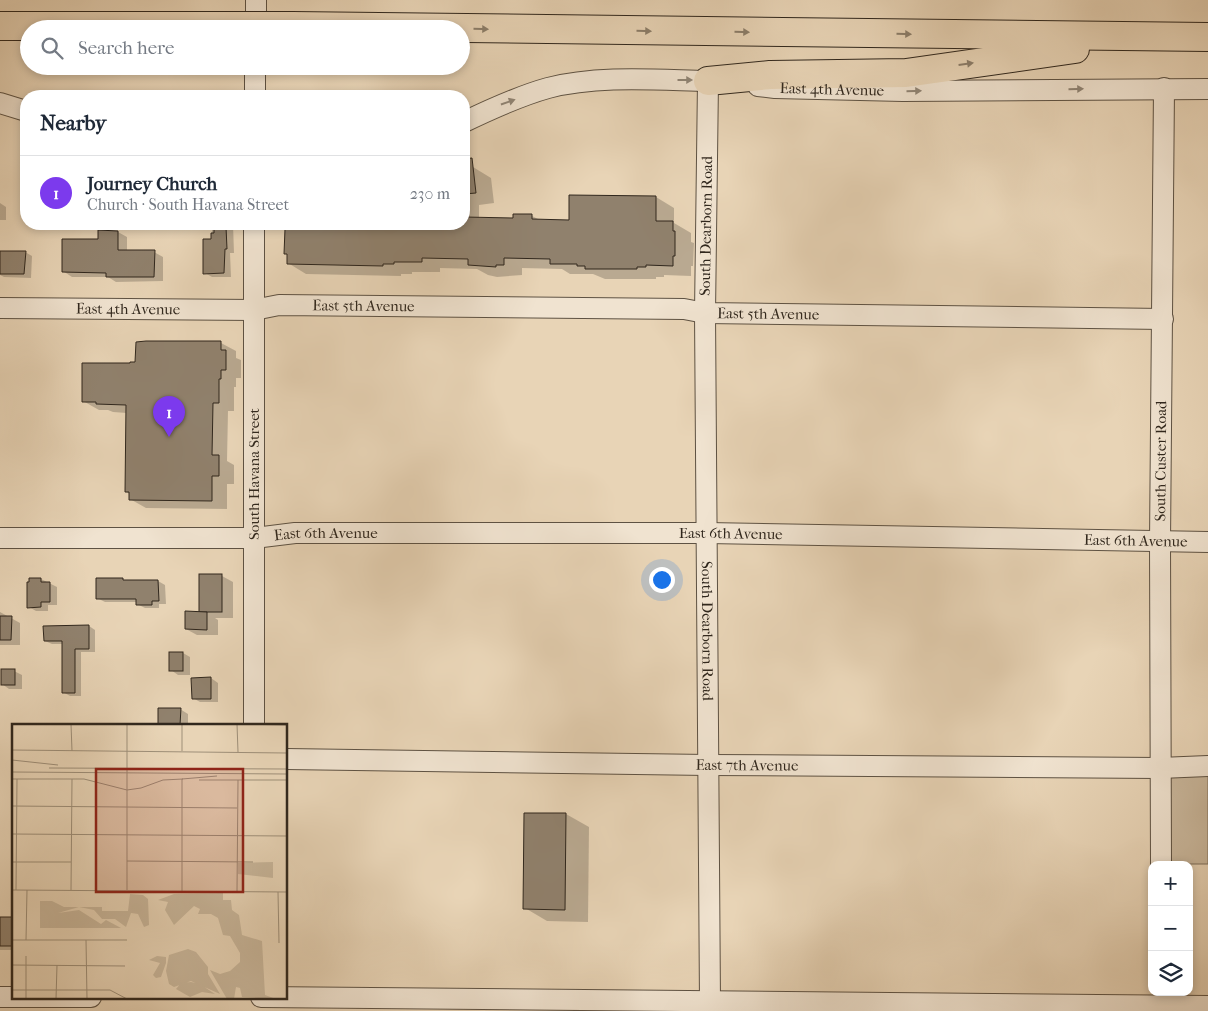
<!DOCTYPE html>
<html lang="en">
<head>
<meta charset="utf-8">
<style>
  :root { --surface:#fff; --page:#f6f6f7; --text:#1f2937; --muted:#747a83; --line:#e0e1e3; --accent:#7c3aed }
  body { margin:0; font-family:"IM FELL French Canon",serif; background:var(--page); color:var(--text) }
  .controls { position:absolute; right:15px; bottom:15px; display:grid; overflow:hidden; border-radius:10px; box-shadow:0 2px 8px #0003 }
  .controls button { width:45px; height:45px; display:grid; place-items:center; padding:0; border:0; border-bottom:1px solid var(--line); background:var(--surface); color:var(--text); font:25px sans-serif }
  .you { position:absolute; left:661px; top:579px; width:18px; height:18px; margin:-12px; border:4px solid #fff; border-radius:50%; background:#1a73e8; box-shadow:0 0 0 8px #1a73e833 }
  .badge { display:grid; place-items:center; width:32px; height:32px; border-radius:50%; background:var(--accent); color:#fff; font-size:16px; font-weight:700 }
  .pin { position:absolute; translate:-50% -41px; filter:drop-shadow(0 1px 2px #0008) }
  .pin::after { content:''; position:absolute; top:26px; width:18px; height:15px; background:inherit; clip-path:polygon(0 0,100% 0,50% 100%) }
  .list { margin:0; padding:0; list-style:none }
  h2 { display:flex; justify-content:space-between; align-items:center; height:65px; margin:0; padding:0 20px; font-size:21px }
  h2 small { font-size:16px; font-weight:400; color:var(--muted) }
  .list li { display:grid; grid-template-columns:32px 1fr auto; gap:15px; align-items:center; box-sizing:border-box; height:75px; padding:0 20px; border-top:1px solid var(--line) }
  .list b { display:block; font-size:19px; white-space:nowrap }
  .list p { margin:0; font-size:16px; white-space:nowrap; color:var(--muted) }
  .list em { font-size:16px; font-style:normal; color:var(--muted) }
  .icon { flex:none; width:28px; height:28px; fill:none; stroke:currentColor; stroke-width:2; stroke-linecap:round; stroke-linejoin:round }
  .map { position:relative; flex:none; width:1208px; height:1011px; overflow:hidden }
  .search { position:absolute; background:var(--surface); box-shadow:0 2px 8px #0003; left:20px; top:20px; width:450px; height:55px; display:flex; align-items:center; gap:12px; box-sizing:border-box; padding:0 18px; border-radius:28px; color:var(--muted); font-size:19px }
  .panel { position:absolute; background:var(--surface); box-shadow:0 2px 8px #0003; left:20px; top:90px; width:450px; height:140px; border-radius:20px }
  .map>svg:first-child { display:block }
  .green { fill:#c9b79c; stroke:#7c6f5c }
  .shadow { fill:#0003 }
  .building { fill:#90816d; stroke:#30271d }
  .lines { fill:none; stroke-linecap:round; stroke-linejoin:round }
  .minor-casing { stroke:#5e5243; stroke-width:22 }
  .highway-casing { stroke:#30271d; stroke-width:30 }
  .minor { stroke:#f0e3d0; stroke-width:20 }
  .highway { stroke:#e8d4b6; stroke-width:28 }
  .highway-bridge-casing { stroke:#30271d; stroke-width:30; stroke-linecap:butt }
  .highway-bridge { stroke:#e8d4b6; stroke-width:28 }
  .oneway { fill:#8c7e6a }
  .oneway2 { fill:#908576 }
  .labels { text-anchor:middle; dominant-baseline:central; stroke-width:5; stroke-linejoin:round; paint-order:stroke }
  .street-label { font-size:15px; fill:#30271d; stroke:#f0e3d0 }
  .inset-road { fill:none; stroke:#9e8f79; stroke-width:1 }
  .view { fill:#8f2418; fill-opacity:0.15; stroke:#8f2418; stroke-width:2.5 }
  .inset-edge { fill:none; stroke:#30271d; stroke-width:2.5 }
</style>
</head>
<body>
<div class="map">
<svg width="1208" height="1011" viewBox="0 0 1208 1011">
  <rect width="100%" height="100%" fill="#e8d4b6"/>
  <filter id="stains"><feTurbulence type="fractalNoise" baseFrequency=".004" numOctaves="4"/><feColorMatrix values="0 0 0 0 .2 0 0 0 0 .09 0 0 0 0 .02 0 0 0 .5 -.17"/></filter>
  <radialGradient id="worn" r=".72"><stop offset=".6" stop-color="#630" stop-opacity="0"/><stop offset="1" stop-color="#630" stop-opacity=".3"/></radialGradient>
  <path class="green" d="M1168,772L1208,773V864H1168Z"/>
  <g class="shadow">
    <path d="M473,167L491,178L494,203L479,205V218L514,219L532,216L540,220L570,221L656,197L674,208V223L691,233V242L694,243L693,266H691V276L664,275V277H656V279H605L593,274H570L562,269L522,268V275L497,277L488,275L477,269L440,268V272H412V274H401V276L306,274L288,263V224H464V174Z"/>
    <path d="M0,203L6,207V220H0Z"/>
    <path d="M212,224H233L234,253H230L231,277H212L205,273L212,240Z"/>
    <path d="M118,232L127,237V252H154L163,257V281L116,282L108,277H72L63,271L99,240Z"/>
    <path d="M0,252H25L32,256L31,278L4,277L0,275Z"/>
    <path d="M137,343H221L236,351V358L241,360V378H236V387H234V411H228L227,461L234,465V484H227V509L146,508L130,499V494L126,492L127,413L113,412L108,410H99L83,401L131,365L137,363Z"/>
    <path d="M222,576L233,582V618H215L218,620V635H197L186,629L200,613Z"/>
    <path d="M41,579L57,587V605H48V611H36L29,607Z"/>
    <path d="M122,580L126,581H158L165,585L166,604H159V608H145L137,604V602H105L97,598Z"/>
    <path d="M0,612L20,623V645H0Z"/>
    <path d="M89,626L95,630V652H81V696H70L63,692V644H52L45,641Z"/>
    <path d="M171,653H183L190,657V675H178L171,670Z"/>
    <path d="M14,671L22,675V689H9L2,684Z"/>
    <path d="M211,678L218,683V702H200L193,698Z"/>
    <path d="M180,709L188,714V725H214H159Z"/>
    <path d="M566,814L589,827L588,922L547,921L525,908Z"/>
    <path d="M0,918H14V950H0V952Z"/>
  </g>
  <g class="building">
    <path d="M472,158L476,193L464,194V159Z"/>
    <path d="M569,195L656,196V221H673V231H675V256H673V266L646,265V267H637V269H585V266H577V264H550V259L504,258V265H496V267L468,265V259L422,258V262H394V264H383V266L287,264V254H284L285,229H287V224H464V217L513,218V214H532V219L569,220Z"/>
    <path d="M214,227H226L227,249H225L224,273L203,274V239H211V233H214Z"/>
    <path d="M98,230L118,231V250H155L154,277H106V273L62,272V239H98Z"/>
    <path d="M0,251H26L24,274H0Z"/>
    <path d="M146,341H221V350H226V370H221V379H219V403H213L212,455H219V476H212V501L129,500V492H125L126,405L96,404V402H82V363H130V362H135L136,342Z"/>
    <rect x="199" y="574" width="23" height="38"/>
    <path d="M29,578H41V582H50V602H41V607L27,608V582H29Z"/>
    <path d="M96,578H123V580H158L159,601H152V605H136V599H96Z"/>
    <path d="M185,611L207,612V630L185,629Z"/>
    <path d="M0,616H12L11,640H0Z"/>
    <path d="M89,625V649H75V693H62V641H44L43,626Z"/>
    <rect x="169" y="652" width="14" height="19"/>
    <rect x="1" y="669" width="14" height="16"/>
    <path d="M211,677V699H192L191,678Z"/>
    <path d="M158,708H181L180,725H158Z"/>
    <path d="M524,813H566L565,910L523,909Z"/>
    <rect x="0" y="917" width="14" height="29"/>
  </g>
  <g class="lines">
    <g class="minor-casing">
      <g id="minor">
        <path d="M256,29V0"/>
        <path id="s1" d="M708,81L705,313L710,1002"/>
        <path id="s2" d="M758,86L775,88L903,91L1208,89"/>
        <path d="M255,96V66"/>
        <path d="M0,103L26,111"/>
        <path d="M464,122C491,109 519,96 548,88C598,75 657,80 708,81L722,82"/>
        <path id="s3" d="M0,308L254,310L279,305L684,309L705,313L1163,319"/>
        <path id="s4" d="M0,538H254L295,533H707L1208,542"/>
        <path d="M254,725V224"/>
        <path id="s5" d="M286,759L708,765L1160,768L1208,766"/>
        <path id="s6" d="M1161,865L1160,542L1164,88"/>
        <path d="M0,997H91"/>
        <path d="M261,997L1208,1006"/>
      </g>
    </g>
    <g class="highway-casing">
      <g id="highway">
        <path d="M0,26H219"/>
        <path d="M292,26L1208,37"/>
        <path d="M708,81L770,75L906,73L1075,49"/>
      </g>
    </g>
    <use href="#minor" class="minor"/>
    <use href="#highway" class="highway"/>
    <g class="highway-bridge-casing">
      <path id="highway-bridge" d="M219,26H292"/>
    </g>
    <use href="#highway-bridge" class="highway-bridge"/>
  </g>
  <defs><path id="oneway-solid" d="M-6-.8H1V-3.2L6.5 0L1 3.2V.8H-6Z" transform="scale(1.25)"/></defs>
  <g class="oneway">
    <use href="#oneway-solid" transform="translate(481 29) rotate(1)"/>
    <use href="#oneway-solid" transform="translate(644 31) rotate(1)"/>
    <use href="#oneway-solid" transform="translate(742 32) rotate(1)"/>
    <use href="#oneway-solid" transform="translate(904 34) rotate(1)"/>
    <use href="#oneway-solid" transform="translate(966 64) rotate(-8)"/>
  </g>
  <g class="oneway2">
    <use href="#oneway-solid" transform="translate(685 80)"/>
    <use href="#oneway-solid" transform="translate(1076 89) rotate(-1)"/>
    <use href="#oneway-solid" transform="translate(914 91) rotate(-1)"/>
    <use href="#oneway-solid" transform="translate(508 102) rotate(-19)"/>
  </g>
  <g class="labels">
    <g class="street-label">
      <text stroke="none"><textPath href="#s2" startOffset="74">East 4th Avenue</textPath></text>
      <text transform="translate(706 226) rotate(-89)">South Dearborn Road</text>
      <text stroke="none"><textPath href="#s3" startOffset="364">East 5th Avenue</textPath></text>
      <text stroke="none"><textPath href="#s3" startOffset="128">East 4th Avenue</textPath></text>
      <text stroke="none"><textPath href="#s3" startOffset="769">East 5th Avenue</textPath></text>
      <text stroke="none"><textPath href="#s6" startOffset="404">South Custer Road</textPath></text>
      <text transform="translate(254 474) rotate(-90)">South Havana Street</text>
      <text stroke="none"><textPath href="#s4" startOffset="731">East 6th Avenue</textPath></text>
      <text stroke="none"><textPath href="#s4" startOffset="326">East 6th Avenue</textPath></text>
      <text stroke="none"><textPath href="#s4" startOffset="1136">East 6th Avenue</textPath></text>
      <text stroke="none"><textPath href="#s1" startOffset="550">South Dearborn Road</textPath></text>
      <text stroke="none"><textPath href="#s5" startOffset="461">East 7th Avenue</textPath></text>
    </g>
  </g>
  <g transform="translate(12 724)">
    <rect width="275" height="275" fill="#e8d4b6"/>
    <path d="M261,138V154L226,150V139ZM211,169V176H219L220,186L227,191L230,211L250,217L253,271L264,275L230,273L228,264L224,263L222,275H215L198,246L208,250L218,247L228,238V229L218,212L211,211L206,194L199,190H186L188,185L182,182L162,201L153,186L156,178L146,176L162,170ZM118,170L131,171L136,175L137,201L132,203L126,190L119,189L114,203L103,195H90L82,186L67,183L46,189L67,186L89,200L94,196L109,204H28V177H40L52,183H90V187H116ZM176,225L184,228L196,243V250L208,270L179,257L162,263L157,260L154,247L157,231ZM145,232L154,233V239L149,253L144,254L141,251L148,239L137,236ZM179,258L188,260L203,270L190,268L178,273L164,265L169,259Z" fill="#c9b79c"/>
    <path class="inset-road" d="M59,0L60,27M225,0L226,28M226,0L275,1M0,26L275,29M170,27V0M0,36L46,41M37,44L275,45M0,48L275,50M0,55H72L115,66L129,64L151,56L171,55M170,55V167M170,55L205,52M187,56H275M0,82L225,84M0,110L275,112M115,137L241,138M0,138H59M0,166L275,168M4,166L5,55M59,166L60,55M115,166V0M225,167L226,56M266,168L267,219M0,216H115M14,216L15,166M74,216L75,275M0,241L113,242M0,266H98L115,275M14,275V232M44,275L45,241"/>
    <path class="view" d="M84,45H231V168H84Z"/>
    <rect width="275" height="275" class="inset-edge"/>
  </g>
  <rect width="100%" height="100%" filter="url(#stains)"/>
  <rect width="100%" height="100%" fill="url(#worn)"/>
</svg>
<div class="controls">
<button>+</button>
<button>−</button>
<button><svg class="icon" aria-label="layers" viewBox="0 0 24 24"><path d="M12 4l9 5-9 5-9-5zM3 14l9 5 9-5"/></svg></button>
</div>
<div class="you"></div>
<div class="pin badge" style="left:169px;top:437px">1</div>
<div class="search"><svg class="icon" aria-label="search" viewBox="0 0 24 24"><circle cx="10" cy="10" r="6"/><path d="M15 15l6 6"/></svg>Search here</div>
<section class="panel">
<h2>Nearby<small></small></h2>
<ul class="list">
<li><span class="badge">1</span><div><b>Journey Church</b><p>Church · South Havana Street</p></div><em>230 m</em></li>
</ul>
</section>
</div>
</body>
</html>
